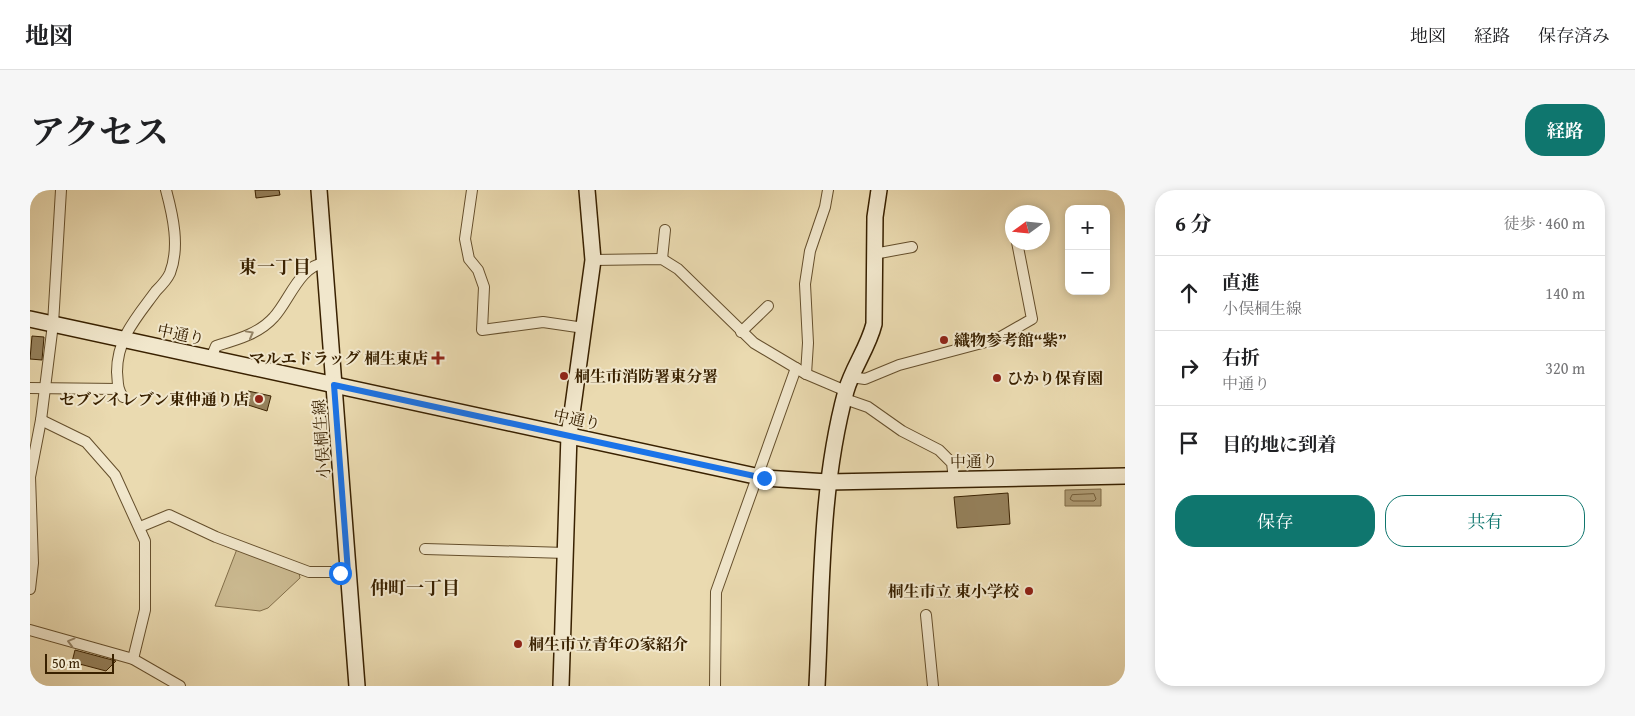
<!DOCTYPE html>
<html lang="ja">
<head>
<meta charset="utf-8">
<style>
  :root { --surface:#fff; --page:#f6f6f6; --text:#202124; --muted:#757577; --line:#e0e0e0; --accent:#0f766e }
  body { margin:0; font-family:"Gentium Book Plus","Noto Serif JP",serif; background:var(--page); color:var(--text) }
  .controls { position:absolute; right:15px; top:15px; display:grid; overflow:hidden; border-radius:10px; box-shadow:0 2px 8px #0003 }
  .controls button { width:45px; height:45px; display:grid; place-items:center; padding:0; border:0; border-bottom:1px solid var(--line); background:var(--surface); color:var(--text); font:25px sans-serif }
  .compass { position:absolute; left:975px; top:15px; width:45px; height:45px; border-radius:50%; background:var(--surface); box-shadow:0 2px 8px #0003; rotate:255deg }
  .scale { position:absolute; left:15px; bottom:12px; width:69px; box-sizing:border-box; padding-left:5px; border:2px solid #392100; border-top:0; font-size:14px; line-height:18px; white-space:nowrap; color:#392100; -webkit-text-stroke:4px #f1e7cc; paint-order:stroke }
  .stop { position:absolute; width:15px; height:15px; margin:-11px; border:4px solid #1a73e8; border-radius:50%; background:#fff }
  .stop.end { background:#1a73e8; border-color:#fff; box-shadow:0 1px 5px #0008 }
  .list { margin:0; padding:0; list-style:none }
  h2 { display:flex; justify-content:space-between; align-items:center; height:65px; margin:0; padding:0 20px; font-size:21px }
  h2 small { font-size:16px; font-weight:400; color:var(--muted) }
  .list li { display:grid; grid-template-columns:32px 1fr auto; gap:15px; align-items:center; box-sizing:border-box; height:75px; padding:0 20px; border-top:1px solid var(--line) }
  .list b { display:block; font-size:19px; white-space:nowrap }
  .list p { margin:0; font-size:16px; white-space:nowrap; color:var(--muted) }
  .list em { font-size:16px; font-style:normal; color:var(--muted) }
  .actions { display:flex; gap:10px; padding:15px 20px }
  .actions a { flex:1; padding:11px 0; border:1px solid var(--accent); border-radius:20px; text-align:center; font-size:18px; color:var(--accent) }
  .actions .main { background:var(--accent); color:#fff }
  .icon { flex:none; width:28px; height:28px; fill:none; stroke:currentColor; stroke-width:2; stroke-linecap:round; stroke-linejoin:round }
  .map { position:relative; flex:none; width:1095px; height:496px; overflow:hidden; border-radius:20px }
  header { display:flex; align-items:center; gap:30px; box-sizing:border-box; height:70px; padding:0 25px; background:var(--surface); border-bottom:1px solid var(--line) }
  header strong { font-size:24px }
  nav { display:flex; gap:28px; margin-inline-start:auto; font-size:18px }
  .intro { display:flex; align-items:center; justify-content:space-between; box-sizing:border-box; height:120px; padding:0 30px }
  h1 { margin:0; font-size:35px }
  .button { padding:12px 22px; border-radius:20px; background:var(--accent); color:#fff; font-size:18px; font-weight:700 }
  main { display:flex; gap:30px; padding:0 30px }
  aside { flex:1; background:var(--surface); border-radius:20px; box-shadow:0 2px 8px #0003 }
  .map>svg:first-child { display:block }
  .green { fill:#ccbb92; stroke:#826e49 }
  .water { fill:#ae9b74; stroke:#7f6a46 }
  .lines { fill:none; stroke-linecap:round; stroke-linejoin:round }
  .shore { stroke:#745e3a; stroke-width:1 }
  .building { fill:#95815c; stroke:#392100 }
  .street-casing { stroke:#654f2c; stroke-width:12 }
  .secondary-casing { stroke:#392100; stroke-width:18 }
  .street { stroke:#f1e7cc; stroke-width:10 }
  .secondary { stroke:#f1e7cc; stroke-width:15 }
  .oneway { stroke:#958466 }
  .route { stroke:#1a73e8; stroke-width:6 }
  .poi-dot { fill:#8f2418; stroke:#f1e7cc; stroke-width:2 }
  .labels { text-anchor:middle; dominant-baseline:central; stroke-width:4; stroke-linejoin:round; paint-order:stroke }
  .street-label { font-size:16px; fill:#392100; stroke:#f1e7cc }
  .poi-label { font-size:16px; font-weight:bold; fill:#392100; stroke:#f1e7cc; text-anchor:start }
  .neighbourhood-label { font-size:18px; font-weight:bold; fill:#392100; stroke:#f1e7cc }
</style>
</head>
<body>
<header>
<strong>地図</strong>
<nav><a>地図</a><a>経路</a><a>保存済み</a></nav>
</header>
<div class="intro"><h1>アクセス</h1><a class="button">経路</a></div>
<main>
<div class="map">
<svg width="1095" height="496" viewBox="0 0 1095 496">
  <rect width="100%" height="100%" fill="#eadab0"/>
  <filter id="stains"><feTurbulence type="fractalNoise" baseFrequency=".004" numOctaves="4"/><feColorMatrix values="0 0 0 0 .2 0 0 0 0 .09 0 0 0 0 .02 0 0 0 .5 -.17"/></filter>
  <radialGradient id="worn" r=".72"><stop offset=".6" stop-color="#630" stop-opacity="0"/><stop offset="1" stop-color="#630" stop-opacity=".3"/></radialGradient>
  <path class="green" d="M207,359L269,383L270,388L238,418L230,421L185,416Z"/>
  <path class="water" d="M1071,299V316H1035V300Z"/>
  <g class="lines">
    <path class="shore" d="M1064,304L1066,309L1064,311H1043L1040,309L1042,305Z"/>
  </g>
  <g class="building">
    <path d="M225,0H249L250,5L226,8Z"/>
    <path d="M2,146L14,147L12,170L0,169Z"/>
    <path d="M218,201L241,206L237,221L215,214Z"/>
    <path d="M978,303L980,334L927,338L924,307Z"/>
    <path d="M45,460L86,471L76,481L42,472Z"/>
  </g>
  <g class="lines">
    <g class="street-casing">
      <g id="street">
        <path d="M442,0L435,49L439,69L448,80L454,97L452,140L513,132L554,138"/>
        <path d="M844,64L882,57"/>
        <path d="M632,69L635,40"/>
        <path d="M563,70L632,69L648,79L724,153L776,184L816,201"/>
        <path d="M711,142L738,116"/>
        <path d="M181,168L186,156C206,150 229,144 244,127C259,111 270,75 295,73"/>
        <path d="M776,184L778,153L775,94L780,61L795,17L798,0"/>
        <path d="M821,187L835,189L869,175L967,149L1002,129L987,52"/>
        <path d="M0,198L88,199"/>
        <path d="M93,207C87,199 88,192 87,182C87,148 107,127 126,101C131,96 137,90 140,83C150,57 143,26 136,0"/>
        <path d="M815,209L838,217L872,241L909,260L922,273L924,289"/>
        <path d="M11,230L56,252L85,285L115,351V420L103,469"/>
        <path d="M110,337L139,325L186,347L279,382H318"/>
        <path d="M395,359L536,363"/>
        <path d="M0,399L3,373L0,287L11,230L23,134L31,0"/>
        <path d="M896,425L903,496"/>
        <path d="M0,440L103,469L150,496"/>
        <path d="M685,496L686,402L766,178"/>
      </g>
    </g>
    <g class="secondary-casing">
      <g id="secondary">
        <path d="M289,0L327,496"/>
        <path d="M0,129L734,288L798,292L1095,286"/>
        <path d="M531,496L539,245L563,70L557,0"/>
        <path d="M787,496C792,397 790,297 816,201C823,177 838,158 844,134L845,27L849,0"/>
      </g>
    </g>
    <use href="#street" class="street"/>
    <use href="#secondary" class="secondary"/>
  </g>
  <defs><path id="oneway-chevron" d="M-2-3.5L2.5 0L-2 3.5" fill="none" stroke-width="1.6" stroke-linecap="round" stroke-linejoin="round" transform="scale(1.25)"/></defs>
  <g class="oneway">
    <use href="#oneway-chevron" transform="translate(220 144) rotate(-29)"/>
    <use href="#oneway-chevron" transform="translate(41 452) rotate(-165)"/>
  </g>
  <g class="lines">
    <path class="route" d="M310,383L318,382L304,195L734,288"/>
  </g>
  <g class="poi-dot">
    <circle cx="914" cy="150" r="5"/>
    <path d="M405.5 160.5h5v5h5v5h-5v5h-5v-5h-5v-5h5z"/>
    <circle cx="534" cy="186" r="5"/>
    <circle cx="967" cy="188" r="5"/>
    <circle cx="229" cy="209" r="5"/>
    <circle cx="999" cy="401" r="5"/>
    <circle cx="488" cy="454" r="5"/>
  </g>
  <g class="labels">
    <g class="street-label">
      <text transform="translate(151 144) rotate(12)">中通り</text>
      <text transform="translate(547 229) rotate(12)">中通り</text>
      <text transform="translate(291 249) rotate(-94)">小俣桐生線</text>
      <text transform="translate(944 271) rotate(-1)">中通り</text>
    </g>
    <g class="poi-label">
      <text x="924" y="150">織物参考館“紫”</text>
      <text x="398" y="168" text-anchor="end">マルエドラッグ 桐生東店</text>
      <text x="544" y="186">桐生市消防署東分署</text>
      <text x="977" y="188">ひかり保育園</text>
      <text x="219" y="209" text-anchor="end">セブンイレブン東仲通り店</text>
      <text x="989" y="401" text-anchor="end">桐生市立 東小学校</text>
      <text x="498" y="454">桐生市立青年の家紹介</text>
    </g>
    <g class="neighbourhood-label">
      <text x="245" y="76">東一丁目</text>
      <text x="385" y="397">仲町一丁目</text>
    </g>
  </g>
  <rect width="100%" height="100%" filter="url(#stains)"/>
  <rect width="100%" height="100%" fill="url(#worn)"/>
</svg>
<div class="controls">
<button>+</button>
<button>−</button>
</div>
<svg class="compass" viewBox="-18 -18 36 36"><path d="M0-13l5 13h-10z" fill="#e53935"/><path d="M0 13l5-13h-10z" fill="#757577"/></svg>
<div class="scale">50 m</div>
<div class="stop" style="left:310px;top:383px"></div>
<div class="stop end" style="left:734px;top:288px"></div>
</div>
<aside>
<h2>6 分<small>徒歩 · 460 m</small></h2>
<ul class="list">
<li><svg class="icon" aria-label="ahead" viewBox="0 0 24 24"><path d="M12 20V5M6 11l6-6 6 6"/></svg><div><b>直進</b><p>小俣桐生線</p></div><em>140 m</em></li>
<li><svg class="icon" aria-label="right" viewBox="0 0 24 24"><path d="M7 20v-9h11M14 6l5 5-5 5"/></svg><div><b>右折</b><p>中通り</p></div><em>320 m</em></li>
<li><svg class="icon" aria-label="arrive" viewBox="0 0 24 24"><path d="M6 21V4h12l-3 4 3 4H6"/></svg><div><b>目的地に到着</b></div></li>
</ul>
<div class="actions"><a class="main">保存</a><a>共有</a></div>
</aside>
</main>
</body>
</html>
